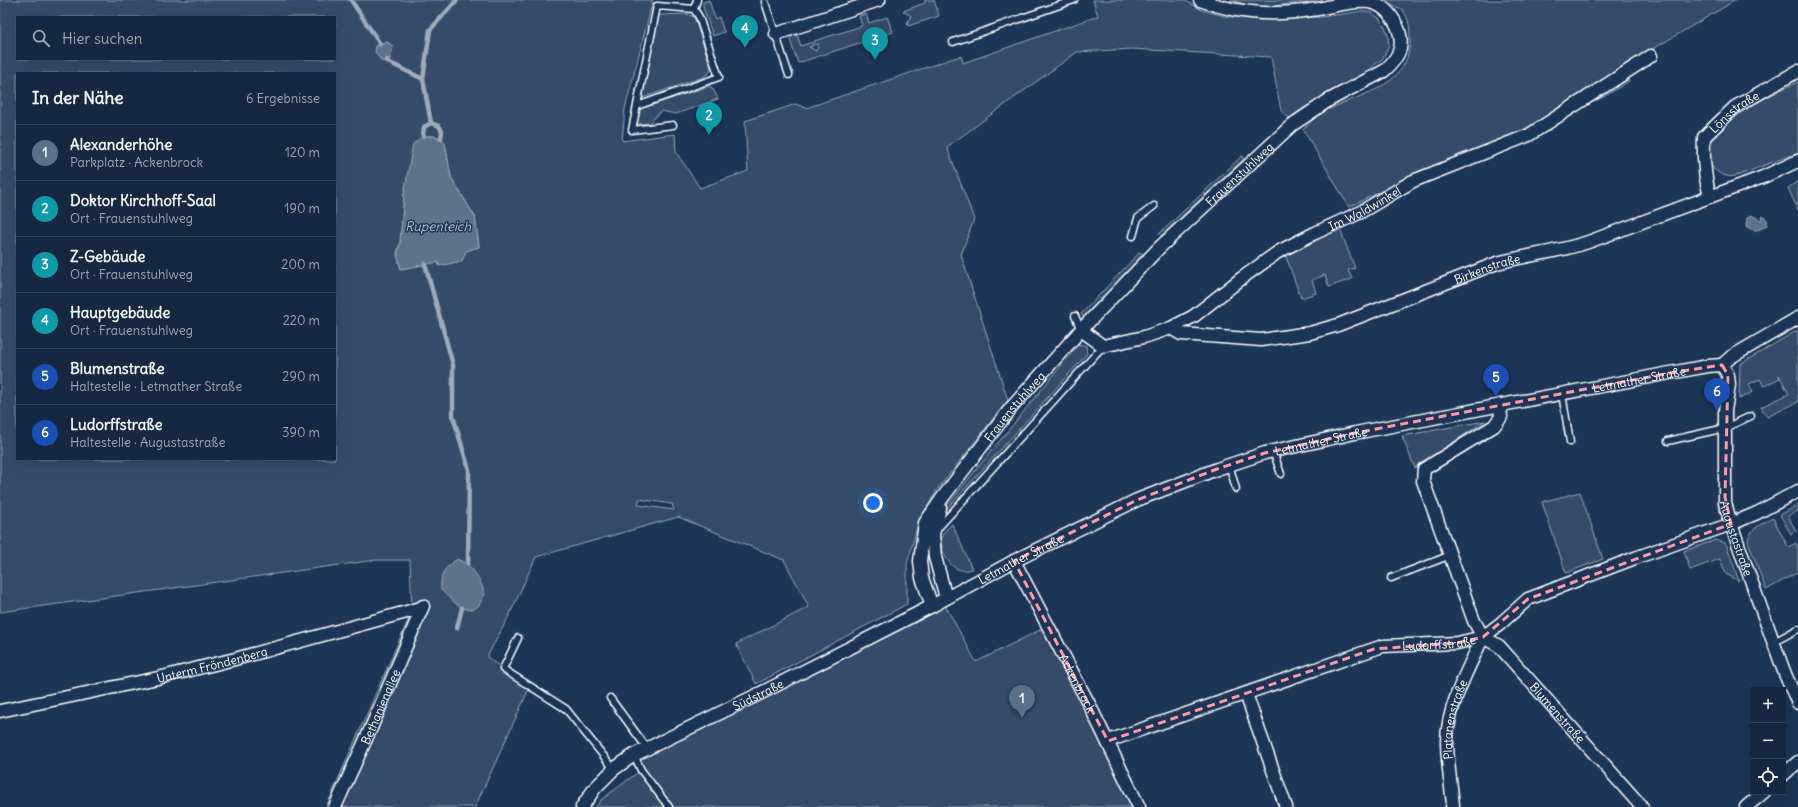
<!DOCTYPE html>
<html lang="de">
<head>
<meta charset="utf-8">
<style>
  :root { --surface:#162841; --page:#23344c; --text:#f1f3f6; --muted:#9ea6b1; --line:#35445a; --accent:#8c9099 }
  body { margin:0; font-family:Delius,sans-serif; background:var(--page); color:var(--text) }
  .controls { position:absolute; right:12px; bottom:12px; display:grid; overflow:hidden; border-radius:0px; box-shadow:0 4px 16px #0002 }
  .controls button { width:36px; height:36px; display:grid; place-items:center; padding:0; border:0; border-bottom:1px solid var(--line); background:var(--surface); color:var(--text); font:20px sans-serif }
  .you { position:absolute; left:873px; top:503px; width:14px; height:14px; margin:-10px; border:3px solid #fff; border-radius:50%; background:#1a73e8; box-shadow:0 0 0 6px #1a73e833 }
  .badge { display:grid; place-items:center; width:26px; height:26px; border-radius:50%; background:var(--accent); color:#fff; font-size:13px; font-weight:700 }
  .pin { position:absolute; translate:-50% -33px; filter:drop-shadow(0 1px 2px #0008) }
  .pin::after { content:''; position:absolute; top:21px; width:14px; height:12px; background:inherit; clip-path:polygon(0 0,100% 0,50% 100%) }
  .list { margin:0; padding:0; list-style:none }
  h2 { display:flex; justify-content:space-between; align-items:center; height:52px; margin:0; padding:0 16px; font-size:17px }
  h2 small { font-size:13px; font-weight:400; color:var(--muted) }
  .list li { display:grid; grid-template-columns:26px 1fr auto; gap:12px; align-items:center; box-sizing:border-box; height:56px; padding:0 16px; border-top:1px solid var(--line) }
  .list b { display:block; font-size:15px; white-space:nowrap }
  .list p { margin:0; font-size:13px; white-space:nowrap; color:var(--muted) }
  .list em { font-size:13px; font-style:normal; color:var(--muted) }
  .icon { flex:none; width:22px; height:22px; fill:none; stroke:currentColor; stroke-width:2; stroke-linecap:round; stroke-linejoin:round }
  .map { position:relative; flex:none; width:1798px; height:807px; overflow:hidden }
  .search { position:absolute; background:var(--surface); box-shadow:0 4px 16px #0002; left:16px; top:16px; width:320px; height:44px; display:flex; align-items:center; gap:10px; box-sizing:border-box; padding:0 14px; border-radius:0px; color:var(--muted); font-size:15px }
  .panel { position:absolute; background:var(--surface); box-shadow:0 4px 16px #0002; left:16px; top:72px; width:320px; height:388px; border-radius:0px }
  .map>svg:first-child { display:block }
  .green { fill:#364b69; stroke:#9aa5b4; fill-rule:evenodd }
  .water { fill:#617289; stroke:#a0aab8 }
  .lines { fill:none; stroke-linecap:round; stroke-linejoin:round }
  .stream { stroke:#a0aab8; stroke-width:4.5 }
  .service-casing { stroke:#fff; stroke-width:9 }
  .minor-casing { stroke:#fff; stroke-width:15 }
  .service { stroke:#1d3557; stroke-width:6 }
  .minor { stroke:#1d3557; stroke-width:12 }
  .marked { fill:none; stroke:#ff9aa2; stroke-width:3; stroke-dasharray:8 5; stroke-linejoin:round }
  .labels { text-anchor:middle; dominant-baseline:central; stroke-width:3; stroke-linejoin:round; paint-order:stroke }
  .street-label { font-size:12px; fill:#fff; stroke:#1d3557 }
  .water-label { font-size:13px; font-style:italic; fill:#b8c0ca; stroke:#1d3557 }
</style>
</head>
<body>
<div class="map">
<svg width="1798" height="807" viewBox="0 0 1798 807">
  <rect width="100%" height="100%" fill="#1d3557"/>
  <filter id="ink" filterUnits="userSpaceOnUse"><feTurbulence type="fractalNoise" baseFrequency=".025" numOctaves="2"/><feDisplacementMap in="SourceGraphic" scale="8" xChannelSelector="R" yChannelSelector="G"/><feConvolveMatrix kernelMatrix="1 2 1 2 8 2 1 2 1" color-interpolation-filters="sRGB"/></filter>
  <g filter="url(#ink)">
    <g class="green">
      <path d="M0,0H653L625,109L622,141L675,134L676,152L700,188L748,171L745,121L796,104L806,108L951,59L961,56L963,63L1098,16L1093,0H1184L1202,10L1224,16L1250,19L1322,17L1363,11L1372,13L1379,18L1386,29L1388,36L1389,46L1383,58L1363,75L1305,107L1289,118L1281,111L1271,57L1132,49L1077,52L947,147L974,219L961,255L1008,400L937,490L918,523L907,564V604L756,684L736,644L809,607L784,560L678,517L536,557L510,614L487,657L529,689L475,807H326L412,611L410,560H376L0,612ZM17,17H335V59H17ZM17,73H335V459H17ZM423,136H432L441,138L445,143L451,177L475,217L479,246L466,251L439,265L438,262L401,269L397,254L400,243L404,194ZM639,499L672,504L674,510L638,505Z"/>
      <path d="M709,0L715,19L719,17L724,32L713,36L703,7V2Z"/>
      <path d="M925,0H934L939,16L908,26L907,23L911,16L903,11L925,3Z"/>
      <path d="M1230,0H1318L1266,7L1252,6Z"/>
      <path d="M1386,0H1736L1646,53L1522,131L1379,192L1349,207L1303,129C1309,124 1315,117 1322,113C1355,94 1409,90 1410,41C1410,28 1410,20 1402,9H1398Z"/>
      <path d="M687,14L694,17L711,68L709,73L703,77L636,100L659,15Z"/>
      <path d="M866,14L869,23L887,17L893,32L798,63L790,40L792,36L797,35L801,46L812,42L813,46L809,47L816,51L819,44L815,45L814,41L862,26L859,16Z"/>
      <path d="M1626,77L1629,81L1605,96L1550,124Z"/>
      <path d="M1798,82V153C1784,158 1769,163 1755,169C1749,171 1742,175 1735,176C1728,178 1718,174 1713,168C1688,132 1774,93 1798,82Z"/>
      <path d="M710,86L713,89L718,99L676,114L661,111L650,123L636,124L639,109Z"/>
      <path d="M1242,156L1244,159L1161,236L1159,234Z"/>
      <path d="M1798,181V210L1788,188Z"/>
      <path d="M1339,227L1355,268L1348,270L1352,279L1329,287L1325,275L1312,280L1316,293L1301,298L1285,254Z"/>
      <path d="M1140,252L1143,254L1084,317L1081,314Z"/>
      <path d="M1798,330V402L1767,417L1761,407L1789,394L1779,375L1780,378L1764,386L1760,379L1749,384L1753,392L1739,399L1740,364Z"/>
      <path d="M1079,344L1086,346L1087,354L943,513L944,509Z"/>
      <path d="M1485,421L1415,468L1402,436Z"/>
      <path d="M1580,492L1603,559L1566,573L1542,502Z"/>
      <path d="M1798,505V511L1788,516L1796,531L1791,534L1780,515Z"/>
      <path d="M1773,518L1788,547L1796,543L1798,548V572L1766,590L1748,541C1749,529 1763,523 1773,518Z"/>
      <path d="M952,524L972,569C969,569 966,571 962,570C949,569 937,547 943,534C945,531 949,527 952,524Z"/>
      <path d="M1716,540L1725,543L1727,546L1739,581L1726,574L1720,559L1690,570L1684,551Z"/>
      <path d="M943,601L976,662L1046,627L1134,807H596L601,800L641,770L638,757Z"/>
    </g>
    <g class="water">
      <path d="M387,42L393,46L391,58L382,62L375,52L376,46Z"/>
      <path d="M423,136H433L441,138L445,143L451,177L475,217L479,247L466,251L462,261L439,266L438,262L401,269L397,254L400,243L404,194L413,144Z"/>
      <path d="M1751,215L1761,220L1763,216L1767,220V225C1759,231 1753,232 1746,226L1747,218Z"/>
      <path d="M457,559C473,565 479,578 485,594C483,597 481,602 479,605C467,619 449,597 441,590C440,573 444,569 457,559Z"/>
    </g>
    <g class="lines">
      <g class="stream">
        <path d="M351,0L380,44"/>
        <path d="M387,60L388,62L423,79"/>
        <path d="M431,123L439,126L442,131L441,138"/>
        <path d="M423,136L424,127L431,123L423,79L430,30L457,0"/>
        <path d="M425,264L453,365V416L469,470L468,563"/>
        <path d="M457,628L462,608"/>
      </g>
      <g class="service-casing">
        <g id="service">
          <path d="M765,2L789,75"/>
          <path d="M694,9L697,0"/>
          <path d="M953,42L1074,0"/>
          <path d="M637,106L719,77L699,17L694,9L657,6L632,130L673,125"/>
          <path d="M1133,236L1138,218L1154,206"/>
          <path d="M1075,316L1081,330"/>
          <path d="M1562,394L1570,442"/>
          <path d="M1668,441L1725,428L1751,416"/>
          <path d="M1273,451L1281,474"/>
          <path d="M1229,464L1236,489"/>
          <path d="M938,528L1103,346"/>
          <path d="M1391,578L1451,555"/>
          <path d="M518,638L503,669L566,709L614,769"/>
          <path d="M1774,642L1798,629"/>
          <path d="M610,698L647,748"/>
          <path d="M634,755L641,770L669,807"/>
        </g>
      </g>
      <g class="minor-casing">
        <g id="minor">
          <path d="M776,34L879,0"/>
          <path id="s1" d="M1710,196C1704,176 1703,158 1704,137L1735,107L1798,71"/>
          <path id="s2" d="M1171,328L1181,334L1261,340L1310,333L1338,325L1497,263C1528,255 1560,252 1591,241L1763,177L1798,161"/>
          <path id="s3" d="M1081,330L1103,346L1144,337L1171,328L1194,316L1242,278L1278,252L1315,233L1359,213L1413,181L1529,135L1651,56"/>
          <path id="s4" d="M1722,365L1728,375L1729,385L1725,411V503L1731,524L1758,600L1785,674L1798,703"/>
          <path d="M1722,365L1731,357L1798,318"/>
          <path id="s5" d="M1500,405L1501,417L1494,426L1424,469L1423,481L1474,621L1483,637L1499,646L1642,807"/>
          <path d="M940,508L933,534L935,557L946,598"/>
          <path id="s6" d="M1014,561L1090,706L1139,807"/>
          <path id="s7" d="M932,606L922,578L920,561L925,523L943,497L1011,408L1081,330L1159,248L1292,125L1329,100L1384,71C1391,65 1397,58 1400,49C1404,30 1389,5 1369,2C1352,0 1334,6 1318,9C1274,16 1242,15 1200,0"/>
          <path d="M1246,694L1286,807"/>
          <path id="s8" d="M0,711L158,678L235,659L421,608"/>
          <path id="s9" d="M1108,741L1374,649L1383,646L1457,643L1483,637L1500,624L1528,599L1635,558L1731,524L1757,513L1798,491"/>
          <path d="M1783,775L1798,762"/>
          <path id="s10" d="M335,807L371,728L423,606"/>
          <path id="s11" d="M582,807L595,788L614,769L634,755L761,693L932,606L1014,561L1137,500L1217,469L1265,453L1355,433L1670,373L1708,366L1722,365"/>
          <path id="s12" d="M1452,807L1453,805C1451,784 1447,762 1447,741C1447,707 1469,667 1483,637"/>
          <path d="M1746,807L1764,792"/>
        </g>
      </g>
      <use href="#service" class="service"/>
      <use href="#minor" class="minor"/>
    </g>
  </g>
  <path class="marked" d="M1722,365L1728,375L1725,497L1731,524L1528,599L1483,637L1457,643L1374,649L1108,741L1014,561L1137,500L1217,469L1265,453L1355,433L1670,373Z"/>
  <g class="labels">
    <g class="street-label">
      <text stroke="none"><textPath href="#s1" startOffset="99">Lönsstraße</textPath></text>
      <text stroke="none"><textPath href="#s7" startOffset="556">Frauenstuhlweg</textPath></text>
      <text stroke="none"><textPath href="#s3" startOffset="326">Im Waldwinkel</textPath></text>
      <text stroke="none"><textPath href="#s2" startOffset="330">Birkenstraße</textPath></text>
      <text stroke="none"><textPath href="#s11" startOffset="1156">Letmather Straße</textPath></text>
      <text stroke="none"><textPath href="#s7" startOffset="232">Frauenstuhlweg</textPath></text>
      <text stroke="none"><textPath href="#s11" startOffset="832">Letmather Straße</textPath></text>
      <text stroke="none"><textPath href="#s4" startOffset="177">Augustastraße</textPath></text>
      <text stroke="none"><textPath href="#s11" startOffset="508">Letmather Straße</textPath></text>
      <text stroke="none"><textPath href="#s9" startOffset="347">Ludorffstraße</textPath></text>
      <text stroke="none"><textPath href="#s8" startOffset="217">Unterm Fröndenberg</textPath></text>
      <text stroke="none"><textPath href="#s6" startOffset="138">Ackenbrock</textPath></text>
      <text stroke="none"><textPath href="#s11" startOffset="212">Südstraße</textPath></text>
      <text stroke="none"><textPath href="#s10" startOffset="110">Bethanienallee</textPath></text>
      <text stroke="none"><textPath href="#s5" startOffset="392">Blumenstraße</textPath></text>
      <text stroke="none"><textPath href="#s12" startOffset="89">Platanenstraße</textPath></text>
    </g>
    <g class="water-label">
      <text x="438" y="226">Rupenteich</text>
    </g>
  </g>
</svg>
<div class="controls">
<button>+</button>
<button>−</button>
<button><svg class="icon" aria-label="locate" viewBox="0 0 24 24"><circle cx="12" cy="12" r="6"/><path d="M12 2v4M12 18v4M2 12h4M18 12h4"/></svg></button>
</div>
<div class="you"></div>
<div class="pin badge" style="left:1022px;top:718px;background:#5c6f8a">1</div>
<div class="pin badge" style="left:709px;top:135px;background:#0f9aa8">2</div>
<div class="pin badge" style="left:875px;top:60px;background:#0f9aa8">3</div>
<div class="pin badge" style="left:745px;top:48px;background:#0f9aa8">4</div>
<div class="pin badge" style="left:1496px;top:397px;background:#1a4fb4">5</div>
<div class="pin badge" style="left:1717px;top:411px;background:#1a4fb4">6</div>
<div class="search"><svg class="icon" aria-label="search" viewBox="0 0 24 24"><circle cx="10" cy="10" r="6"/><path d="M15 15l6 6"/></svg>Hier suchen</div>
<section class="panel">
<h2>In der Nähe<small>6 Ergebnisse</small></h2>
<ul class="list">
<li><span class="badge" style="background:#5c6f8a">1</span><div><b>Alexanderhöhe</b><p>Parkplatz · Ackenbrock</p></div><em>120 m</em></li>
<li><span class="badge" style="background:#0f9aa8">2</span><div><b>Doktor Kirchhoff-Saal</b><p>Ort · Frauenstuhlweg</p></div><em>190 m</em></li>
<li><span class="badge" style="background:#0f9aa8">3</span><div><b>Z-Gebäude</b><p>Ort · Frauenstuhlweg</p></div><em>200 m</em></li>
<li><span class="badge" style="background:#0f9aa8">4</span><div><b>Hauptgebäude</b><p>Ort · Frauenstuhlweg</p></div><em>220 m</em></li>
<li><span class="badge" style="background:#1a4fb4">5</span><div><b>Blumenstraße</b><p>Haltestelle · Letmather Straße</p></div><em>290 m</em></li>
<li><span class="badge" style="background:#1a4fb4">6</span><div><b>Ludorffstraße</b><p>Haltestelle · Augustastraße</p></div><em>390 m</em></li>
</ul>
</section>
</div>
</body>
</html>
